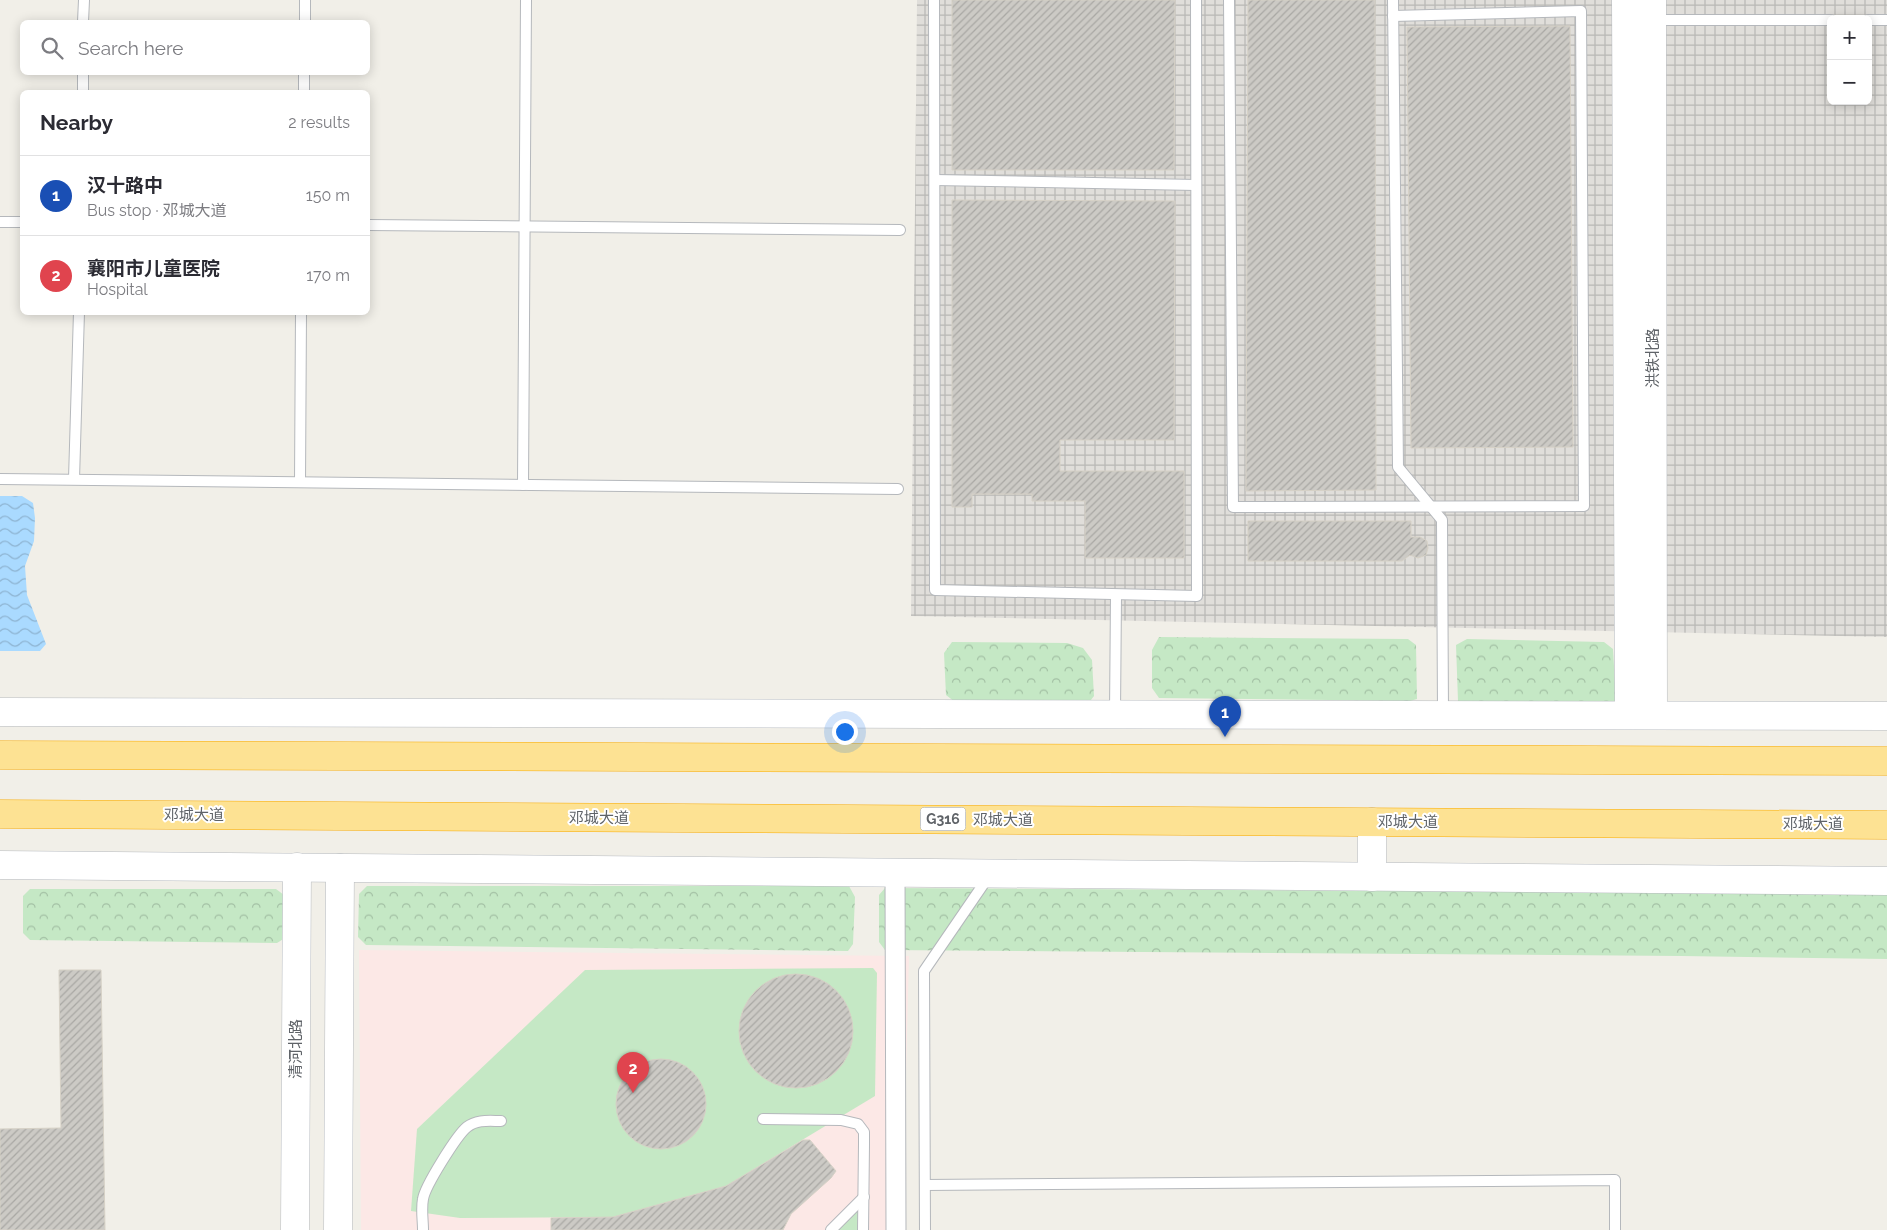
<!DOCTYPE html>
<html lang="en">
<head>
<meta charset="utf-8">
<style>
  :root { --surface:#fff; --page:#f7f7f7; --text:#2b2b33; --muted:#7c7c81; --line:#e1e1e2; --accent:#ea4335 }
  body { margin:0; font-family:Raleway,"Noto Sans SC",sans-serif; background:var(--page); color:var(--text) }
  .controls { position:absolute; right:15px; top:15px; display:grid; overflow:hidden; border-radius:8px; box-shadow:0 2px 12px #0003 }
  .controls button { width:45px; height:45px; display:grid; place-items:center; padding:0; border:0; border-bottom:1px solid var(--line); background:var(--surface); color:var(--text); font:25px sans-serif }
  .you { position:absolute; left:844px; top:731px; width:18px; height:18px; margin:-12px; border:4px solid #fff; border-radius:50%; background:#1a73e8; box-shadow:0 0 0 8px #1a73e833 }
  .badge { display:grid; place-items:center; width:32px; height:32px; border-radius:50%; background:var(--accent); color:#fff; font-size:16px; font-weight:700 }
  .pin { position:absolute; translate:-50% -41px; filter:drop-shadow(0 1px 2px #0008) }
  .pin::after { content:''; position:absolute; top:26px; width:18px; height:15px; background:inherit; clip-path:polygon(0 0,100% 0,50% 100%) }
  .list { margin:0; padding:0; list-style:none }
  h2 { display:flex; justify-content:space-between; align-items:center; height:65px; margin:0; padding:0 20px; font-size:21px }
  h2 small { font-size:16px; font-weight:400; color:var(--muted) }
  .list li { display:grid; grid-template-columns:32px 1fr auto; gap:15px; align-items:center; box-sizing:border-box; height:80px; padding:0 20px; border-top:1px solid var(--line) }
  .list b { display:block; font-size:19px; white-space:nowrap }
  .list p { margin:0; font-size:16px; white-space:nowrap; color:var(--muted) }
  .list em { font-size:16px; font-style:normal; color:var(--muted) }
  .icon { flex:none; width:28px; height:28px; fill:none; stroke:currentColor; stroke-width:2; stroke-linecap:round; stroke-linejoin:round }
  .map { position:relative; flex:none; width:1887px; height:1230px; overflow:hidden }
  .search { position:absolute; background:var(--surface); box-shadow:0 2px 12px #0003; left:20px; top:20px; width:350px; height:55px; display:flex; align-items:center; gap:12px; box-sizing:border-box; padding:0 18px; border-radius:8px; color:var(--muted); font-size:19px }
  .panel { position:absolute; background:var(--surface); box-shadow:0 2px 12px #0003; left:20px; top:90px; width:350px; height:225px; border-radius:8px }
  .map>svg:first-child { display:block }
  .industrial { fill:url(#industrial-grid); fill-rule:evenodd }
  .medical { fill:#fce8e6 }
  .green { fill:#c5e8c5 }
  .forest { fill:url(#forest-crowns) }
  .water { fill:url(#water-waves) }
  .building { fill:url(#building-hatch); stroke:#d6d1c6 }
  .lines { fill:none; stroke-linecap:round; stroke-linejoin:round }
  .lane-casing { stroke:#b5b8bc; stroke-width:12 }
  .street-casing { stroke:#b5b8bc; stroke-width:21 }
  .secondary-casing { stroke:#b6babf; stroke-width:29 }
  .highway-casing { stroke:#f9ab00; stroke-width:29 }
  .lane { stroke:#fff; stroke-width:10 }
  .street { stroke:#fff; stroke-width:19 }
  .secondary { stroke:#fff; stroke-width:28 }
  .highway { stroke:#fde293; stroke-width:28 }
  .labels { text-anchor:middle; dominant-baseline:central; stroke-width:4; stroke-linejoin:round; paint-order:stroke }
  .shield { fill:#fff; stroke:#8f9295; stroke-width:1 }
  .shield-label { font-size:14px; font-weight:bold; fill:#5f6368 }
  .street-label { font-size:15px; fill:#5f6368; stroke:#fff }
</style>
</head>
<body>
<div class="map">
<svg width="1887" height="1230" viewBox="0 0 1887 1230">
  <defs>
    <pattern id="industrial-grid" width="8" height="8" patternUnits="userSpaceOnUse" patternTransform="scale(1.25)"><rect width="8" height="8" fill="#e0deda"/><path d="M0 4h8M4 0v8" fill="none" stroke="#b9b8b5"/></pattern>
    <pattern id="forest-crowns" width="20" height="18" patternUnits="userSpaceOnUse" patternTransform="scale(1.25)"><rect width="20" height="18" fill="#c5e8c5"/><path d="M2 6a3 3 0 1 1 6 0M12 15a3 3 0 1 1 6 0" fill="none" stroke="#a3c0a4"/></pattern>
    <pattern id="water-waves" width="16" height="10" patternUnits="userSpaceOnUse" patternTransform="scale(1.25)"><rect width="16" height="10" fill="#aadaff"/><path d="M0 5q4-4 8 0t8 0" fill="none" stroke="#8eb4d2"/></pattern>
    <pattern id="building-hatch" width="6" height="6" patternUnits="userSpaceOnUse" patternTransform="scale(1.25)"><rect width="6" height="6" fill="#cccac5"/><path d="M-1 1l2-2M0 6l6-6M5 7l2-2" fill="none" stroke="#a9a8a4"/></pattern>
  </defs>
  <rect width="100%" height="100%" fill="#f1efe8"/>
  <path class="industrial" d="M917,0H1887V637L911,616ZM1831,19H1868V101H1831Z"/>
  <path class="medical" d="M359,950L909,956L902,1230H361Z"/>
  <g class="green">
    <path d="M873,968L877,973L875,1096L726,1186L613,1217L460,1218L411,1211L417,1129L585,970Z"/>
    <path d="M864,1197L863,1230H831Z"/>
  </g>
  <g class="forest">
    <path d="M1159,637L1408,639L1416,645L1417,699L1410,701L1159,698L1152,688V650Z"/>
    <path d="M1467,639L1604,642L1613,649L1616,700L1610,707L1464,705L1458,701L1456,645Z"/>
    <path d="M952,642L1067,643L1083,648L1092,660L1094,696L1087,705L955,702L946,695L944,653Z"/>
    <path d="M367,886H849L855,897L853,944L848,951L366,945L358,937L359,894Z"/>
    <path d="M885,888L1887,894V959L1681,956L885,950L879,942V895Z"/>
    <path d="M30,889H276L284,895L285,938L277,943L30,940L23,933V896Z"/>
  </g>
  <path class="water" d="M0,496H22L33,503L35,518L34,541L25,566L27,595L46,644L40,651H0Z"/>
  <g class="building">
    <path d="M952,0H1175L1174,170H952Z"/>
    <path d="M1248,0H1375L1376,490L1246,491Z"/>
    <path d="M1570,26L1573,447L1411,448L1407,27Z"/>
    <path d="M952,200L1175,201L1174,440H1060V471H1184V558H1085V501H1032V494H972V507H952Z"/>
    <path d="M1248,521H1411V537H1420L1427,541L1428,548L1426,555L1418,558L1410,555L1402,561H1248Z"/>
    <path d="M59,970H101L105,1230H0V1129L61,1128Z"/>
    <circle cx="796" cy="1031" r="57"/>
    <circle cx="661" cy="1104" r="45"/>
    <path d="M803,1140H810L836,1171L831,1178L791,1214L783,1230H551V1218L613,1217L726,1186Z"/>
  </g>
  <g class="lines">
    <g class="lane-casing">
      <g id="lane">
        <path d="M934,0L935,590L1197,596L1196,0"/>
        <path d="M1229,0L1233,507L1584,506L1581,11L1393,16"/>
        <path d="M1393,0L1398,467L1442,520L1443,714"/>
        <path d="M1652,20H1831"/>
        <path d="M1868,20H1887"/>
        <path d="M83,22L84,0"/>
        <path d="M305,22V0"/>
        <path d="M83,92V72"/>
        <path d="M304,92V72"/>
        <path d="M935,180L1196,185"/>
        <path d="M0,222H22"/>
        <path d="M368,225L900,230"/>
        <path d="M0,479L898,489"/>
        <path d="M74,479L79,312"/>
        <path d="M300,482L301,312"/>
        <path d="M523,485L526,0"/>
        <path d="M1115,713L1116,595"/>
        <path d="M763,1119L841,1120L858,1124L864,1132V1144L863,1230"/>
        <path d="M925,1185L1615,1180V1230"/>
        <path d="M423,1230C423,1220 421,1209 423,1199C425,1186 457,1135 467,1127C477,1119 490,1121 501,1121"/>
        <path d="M831,1230L864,1197"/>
        <path d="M925,1230L924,971L989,876"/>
      </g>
    </g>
    <g class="street-casing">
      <path id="street" d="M895,872L896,1230"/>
    </g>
    <g class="secondary-casing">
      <g id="secondary">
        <path d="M1626,0L1629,715"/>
        <path d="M1652,0L1653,715"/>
        <path d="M0,712L1887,716"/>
        <path d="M1372,822V877"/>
        <path d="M0,865L1887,881"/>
        <path d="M295,1230L297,867"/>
        <path d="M338,1230L340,868"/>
      </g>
    </g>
    <g class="highway-casing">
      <g id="highway">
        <path d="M0,755L1887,761"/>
        <path d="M0,814L1887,825"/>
      </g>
    </g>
    <use href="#lane" class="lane"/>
    <use href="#street" class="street"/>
    <use href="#secondary" class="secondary"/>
    <use href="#highway" class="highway"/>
  </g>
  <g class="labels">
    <rect class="shield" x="920.5" y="807.5" width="45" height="23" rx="4"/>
    <g class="shield-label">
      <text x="943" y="819">G316</text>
    </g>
    <g class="street-label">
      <text transform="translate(1653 358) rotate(-90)">洪铁北路</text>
      <text x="194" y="815">邓城大道</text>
      <text x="599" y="818">邓城大道</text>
      <text x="1003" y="820">邓城大道</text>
      <text x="1408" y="822">邓城大道</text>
      <text x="1813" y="824">邓城大道</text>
      <text transform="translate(296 1049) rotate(-90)">清河北路</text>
    </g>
  </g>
</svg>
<div class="controls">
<button>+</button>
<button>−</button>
</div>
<div class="you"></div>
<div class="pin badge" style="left:1225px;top:737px;background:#1a4fb4">1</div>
<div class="pin badge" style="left:633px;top:1093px;background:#e0444e">2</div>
<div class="search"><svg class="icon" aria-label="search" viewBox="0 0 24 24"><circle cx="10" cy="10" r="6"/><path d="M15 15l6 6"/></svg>Search here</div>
<section class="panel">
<h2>Nearby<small>2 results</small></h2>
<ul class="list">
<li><span class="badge" style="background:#1a4fb4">1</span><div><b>汉十路中</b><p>Bus stop · 邓城大道</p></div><em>150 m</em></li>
<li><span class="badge" style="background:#e0444e">2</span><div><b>襄阳市儿童医院</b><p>Hospital</p></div><em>170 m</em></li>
</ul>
</section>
</div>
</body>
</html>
